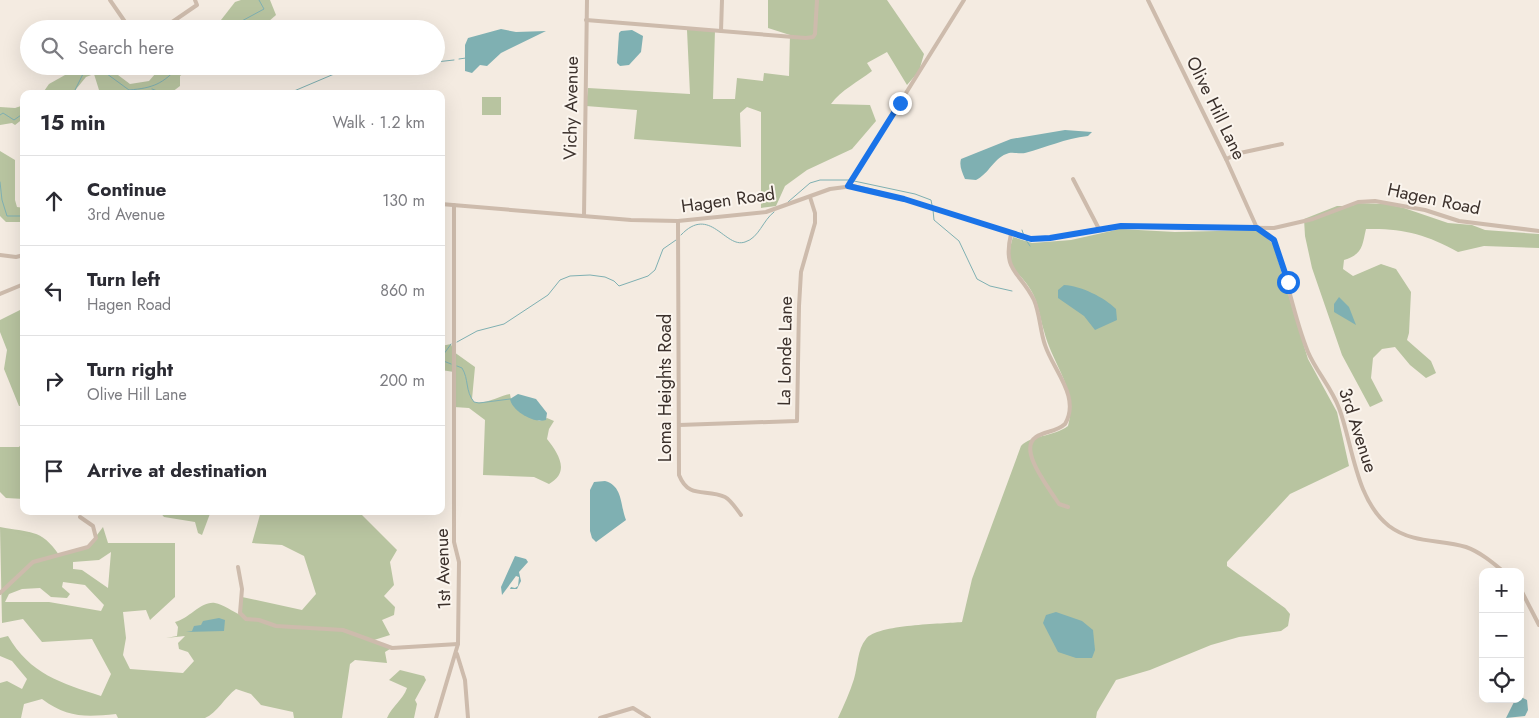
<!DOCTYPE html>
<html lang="en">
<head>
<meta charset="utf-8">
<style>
  :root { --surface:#fff; --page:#f2f2f3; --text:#2b2b33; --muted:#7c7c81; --line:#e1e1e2 }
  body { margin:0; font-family:Jost,sans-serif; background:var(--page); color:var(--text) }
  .controls { position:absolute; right:15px; bottom:15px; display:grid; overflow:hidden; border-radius:10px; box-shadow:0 5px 20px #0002 }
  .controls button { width:45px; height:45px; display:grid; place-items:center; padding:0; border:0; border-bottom:1px solid var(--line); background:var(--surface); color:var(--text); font:25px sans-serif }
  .stop { position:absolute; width:15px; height:15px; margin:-11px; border:4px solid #1a73e8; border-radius:50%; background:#fff }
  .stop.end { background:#1a73e8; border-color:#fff; box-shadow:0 1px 5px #0008 }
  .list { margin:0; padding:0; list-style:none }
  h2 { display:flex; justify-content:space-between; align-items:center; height:65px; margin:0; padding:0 20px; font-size:21px }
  h2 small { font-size:16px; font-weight:400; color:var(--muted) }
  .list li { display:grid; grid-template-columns:32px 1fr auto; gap:15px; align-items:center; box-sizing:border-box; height:90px; padding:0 20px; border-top:1px solid var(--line) }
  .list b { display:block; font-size:19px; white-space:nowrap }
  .list p { margin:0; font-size:16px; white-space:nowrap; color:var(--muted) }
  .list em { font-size:16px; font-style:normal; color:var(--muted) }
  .icon { flex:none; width:28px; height:28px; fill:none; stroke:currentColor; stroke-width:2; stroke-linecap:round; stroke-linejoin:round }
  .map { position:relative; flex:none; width:1539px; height:718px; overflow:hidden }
  .search { position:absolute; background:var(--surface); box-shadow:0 5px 20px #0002; left:20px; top:20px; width:425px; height:55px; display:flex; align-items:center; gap:12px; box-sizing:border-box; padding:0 18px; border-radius:28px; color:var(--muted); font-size:19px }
  .panel { position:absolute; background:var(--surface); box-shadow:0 5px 20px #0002; left:20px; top:90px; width:425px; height:425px; border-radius:10px }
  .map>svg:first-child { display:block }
  .green { fill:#b8c4a0; fill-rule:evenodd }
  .water { fill:#7fb0b2 }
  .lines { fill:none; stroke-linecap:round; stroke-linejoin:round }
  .stream { stroke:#7fb0b2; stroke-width:1 }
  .minor { stroke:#cdbbac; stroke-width:4 }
  .route { stroke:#1a73e8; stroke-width:6 }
  .labels { text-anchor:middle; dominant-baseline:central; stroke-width:4; stroke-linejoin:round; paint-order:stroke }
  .street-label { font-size:18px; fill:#3b302b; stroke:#fbf5ee }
</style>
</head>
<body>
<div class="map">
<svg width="1539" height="718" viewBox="0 0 1539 718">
  <rect width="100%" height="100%" fill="#f4ebe1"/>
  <g class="green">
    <path d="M241,0H270L276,15L260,29H214L235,2Z"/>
    <path d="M768,0H887L924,54L919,71L907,85L887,52L867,63L872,71C858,82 841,90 831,104L870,105L876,121L852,149L807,170L785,186L776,206L761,208V112L747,107L740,113L741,147L634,139L637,110L586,106L588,88L690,94L687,30H715L713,99H735L737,78L763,81L764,73L789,76L790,35L768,28Z"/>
    <path d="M81,66H120L118,75L130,84L149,81L162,66H193L180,76V86L172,92L194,94H107L99,90L94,74L86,77L72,94H42L49,84Z"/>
    <rect x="482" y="97" width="19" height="18"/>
    <path d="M24,105V118L15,125L12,123L0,125V107L15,108Z"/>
    <path d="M0,151L15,160V200L17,207L24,208V222H6L0,216Z"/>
    <path d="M1357,203L1386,204L1404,208L1448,223L1472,225L1485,230L1539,234V248L1484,246L1458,252C1426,234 1402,228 1366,229C1362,246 1363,254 1344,260L1343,269L1353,276L1381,264L1396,269L1411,292L1409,333L1407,340L1431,361L1436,373L1426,378L1410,365L1395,347L1382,349L1373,358L1371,378L1383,401L1370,407L1342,355L1312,268L1305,236L1304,219L1337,206H1352Z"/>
    <path d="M1120,229L1175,232L1258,230L1273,244L1308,359L1337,412L1349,466L1290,494L1227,562V566L1285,608L1290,614L1288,626L1281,631L1239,637L1211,645L1150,670L1116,680L1097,712L1096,718H838C844,705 850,692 854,679C858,666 857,650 866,639C877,624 943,624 962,622L972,579L1021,446C1031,435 1053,437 1068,426C1078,389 1053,366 1044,331C1040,319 1039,306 1033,294C1022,271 1002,270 1013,237L1032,243L1071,240Z"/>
    <path d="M20,310L24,318V406H19L4,369L7,350L0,332V320Z"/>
    <path d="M451,344L454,352L475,367L472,399L474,402C485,405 499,396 510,394C512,411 526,416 540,421L547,418L554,421L549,429L547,439C558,453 571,472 549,484L534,477L483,475L485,420L469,408L454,407V372L441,370V346Z"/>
    <path d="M24,441V499L6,498L0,492V447H19Z"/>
    <path d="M159,511H211L202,535L198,533L195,522L164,517Z"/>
    <path d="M261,511H358L397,550L390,562L394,585L384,596L395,607L394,615L382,620L390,635L374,640L390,649L385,652L387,663L355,660L350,664L342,718H294L293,712L261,705L251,694L236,689C225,697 217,713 205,718H118L116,714C86,717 67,718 42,699L24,704L21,718H0V683L7,681L22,689L27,679L12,661L0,656V638L8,636C30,674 61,683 101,696L111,674L92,639L42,642L23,619L2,623L0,527C29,533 41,528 59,555L88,547L103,527L108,543H175V597L150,620L146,610L123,612L126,638L123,655L130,669L183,673L194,661L188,652L179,649L178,643L185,636L166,638L177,636L178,627L175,622C189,619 201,601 215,603C223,604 233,612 241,615L242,597L302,610L316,594L304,556L282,545L252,543ZM111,552L108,588L82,570L73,569V562L99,560ZM63,582L85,585L104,605L101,611L49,602H5L9,594L22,589L40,588L51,597L67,598L70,594L62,587Z"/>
    <path d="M400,670L424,676L426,680L415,700L417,704L414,718H387C392,706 403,700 407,688L389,680Z"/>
  </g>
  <g class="water">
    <path d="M501,29L516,32L546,31L501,53L487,66L480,65L472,73L465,71V45L468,38Z"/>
    <path d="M632,30L643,36L641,52L629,65L620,66L617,63L619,33L621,31Z"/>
    <path d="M1065,130L1092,132L1088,136C1064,139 1047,147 1025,153C1020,154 1014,152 1009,153C994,157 989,174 976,180L965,179C962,172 959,166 961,159L1011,139Z"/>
    <path d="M1064,285C1081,286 1104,297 1116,309L1117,320L1095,330L1084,316L1058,298V290Z"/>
    <path d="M1339,297L1349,307L1356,325L1334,312V304Z"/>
    <path d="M518,394L536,399L547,413L546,420C534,424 512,411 510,399Z"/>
    <path d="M605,481C623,486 620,505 626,520L596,542L592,538L590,531V490L594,482Z"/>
    <path d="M515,556L526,559L528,562L519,572L521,581L517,589H510L511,587L515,588L518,586L519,577L516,576L502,595L501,587Z"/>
    <path d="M1056,612L1082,621L1093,630L1095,650L1092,658H1076L1058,652L1043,623L1046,615Z"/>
    <path d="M219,618L225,620L224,631L186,632L192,631L194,626L201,625L203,621Z"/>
    <path d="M1521,697L1527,700L1528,710L1525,716L1506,718L1514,702L1520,699Z"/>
  </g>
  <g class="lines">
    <g class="stream">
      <path d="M227,29L264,9L259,0"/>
      <path d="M459,59L466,58"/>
      <path d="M436,62L454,60"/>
      <path d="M152,89L165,94"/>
      <path d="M66,94L74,92L83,74L103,71L129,90C153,88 163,84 179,66"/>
      <path d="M287,94L353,66"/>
      <path d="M0,115L3,113L14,120L24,113"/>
      <path d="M854,181L915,194L931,200L932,205"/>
      <path d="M0,182L2,200L7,216H24"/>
      <path d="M788,202L810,183L820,180H849"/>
      <path d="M933,210L934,220L959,241L977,279L990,286L1012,291"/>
      <path d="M1022,230L1024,236"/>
      <path d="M681,235C710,204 725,249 745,242C759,238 763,220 774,212"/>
      <path d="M1026,240L1030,246"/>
      <path d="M457,342L477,331L504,324L548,295L560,280L570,276L590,275L605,277L614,281L619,286L648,276L655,270L663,249L676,240"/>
      <path d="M441,358L451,344"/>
      <path d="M441,360L451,364"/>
      <path d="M457,366L462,368C469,379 465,391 474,402L479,403L510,399"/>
    </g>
    <g class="minor">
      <path d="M110,0L130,29"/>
      <path d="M1148,0L1226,159L1257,228L1269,235L1276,246C1288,280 1294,318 1308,352C1316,371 1331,387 1339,408C1353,445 1355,499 1389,526C1413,544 1440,539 1466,547C1480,552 1492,562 1504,572"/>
      <path d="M586,20L806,38L813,37L815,34L817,0"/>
      <path d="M162,29L194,7L197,5L195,0"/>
      <path d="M721,31L722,0"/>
      <path d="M1226,159L1240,153L1282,144"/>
      <path d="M1073,179L1099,229"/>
      <path d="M848,186L964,0"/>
      <path d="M441,204L631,220L678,221L766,212L830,189L853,186L904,199L1031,239L1050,238L1121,226L1274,228L1313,219L1358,202L1375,201L1425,210L1459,221L1539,231"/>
      <path d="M584,216L587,0"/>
      <path d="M678,221L679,475C689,500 706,488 725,497C731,500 737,510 741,515"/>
      <path d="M1011,234C1002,272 1020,271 1034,300C1040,314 1040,331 1045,345C1053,370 1081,397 1065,424C1056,432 1045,431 1036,437C1018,449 1047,485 1055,498L1059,504L1068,507"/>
      <path d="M0,255L16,257L24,255"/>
      <path d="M0,294L24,284"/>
      <path d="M679,425L797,421L799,306L801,272L815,223V213L810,197"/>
      <path d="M238,567L242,589L240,613L246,619L259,620L276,626L343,630L392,648L458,644"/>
      <path d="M1520,588L1539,625"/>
      <path d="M0,593L33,562L88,547L96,538L93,526L80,517"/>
      <path d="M457,654L465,680L468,718"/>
      <path d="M436,718L458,644L459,562L454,542V205"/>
      <path d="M600,718L633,708L649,718"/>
    </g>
  </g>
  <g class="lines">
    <path class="route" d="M900,103L848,186L904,199L1031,239L1050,238L1121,226L1257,228L1274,240L1288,282"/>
  </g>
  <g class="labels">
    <g class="street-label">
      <text transform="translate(571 108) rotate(-89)">Vichy Avenue</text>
      <text transform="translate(1216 108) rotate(64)">Olive Hill Lane</text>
      <text transform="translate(1434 199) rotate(12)">Hagen Road</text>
      <text transform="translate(728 200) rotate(-8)">Hagen Road</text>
      <text transform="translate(785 351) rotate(-89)">La Londe Lane</text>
      <text transform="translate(665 388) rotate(-90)">Loma Heights Road</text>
      <text transform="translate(1358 430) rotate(72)">3rd Avenue</text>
      <text transform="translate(443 569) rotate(-92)">1st Avenue</text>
    </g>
  </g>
</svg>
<div class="controls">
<button>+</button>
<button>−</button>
<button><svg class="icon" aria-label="locate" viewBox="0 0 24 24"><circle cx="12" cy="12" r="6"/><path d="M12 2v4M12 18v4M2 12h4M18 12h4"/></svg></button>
</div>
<div class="stop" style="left:1288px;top:282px"></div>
<div class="stop end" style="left:900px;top:103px"></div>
<div class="search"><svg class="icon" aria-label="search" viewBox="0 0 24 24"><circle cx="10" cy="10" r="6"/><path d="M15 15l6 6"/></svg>Search here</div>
<section class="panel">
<h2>15 min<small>Walk · 1.2 km</small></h2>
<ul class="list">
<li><svg class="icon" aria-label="ahead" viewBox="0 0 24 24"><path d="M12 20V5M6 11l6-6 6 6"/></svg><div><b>Continue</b><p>3rd Avenue</p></div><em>130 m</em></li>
<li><svg class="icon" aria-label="left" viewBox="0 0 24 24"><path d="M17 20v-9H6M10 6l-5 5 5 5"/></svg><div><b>Turn left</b><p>Hagen Road</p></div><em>860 m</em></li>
<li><svg class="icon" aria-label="right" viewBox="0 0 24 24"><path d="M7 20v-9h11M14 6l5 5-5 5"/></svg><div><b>Turn right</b><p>Olive Hill Lane</p></div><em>200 m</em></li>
<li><svg class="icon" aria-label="arrive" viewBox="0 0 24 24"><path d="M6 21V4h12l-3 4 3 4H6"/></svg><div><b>Arrive at destination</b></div></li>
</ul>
</section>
</div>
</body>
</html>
